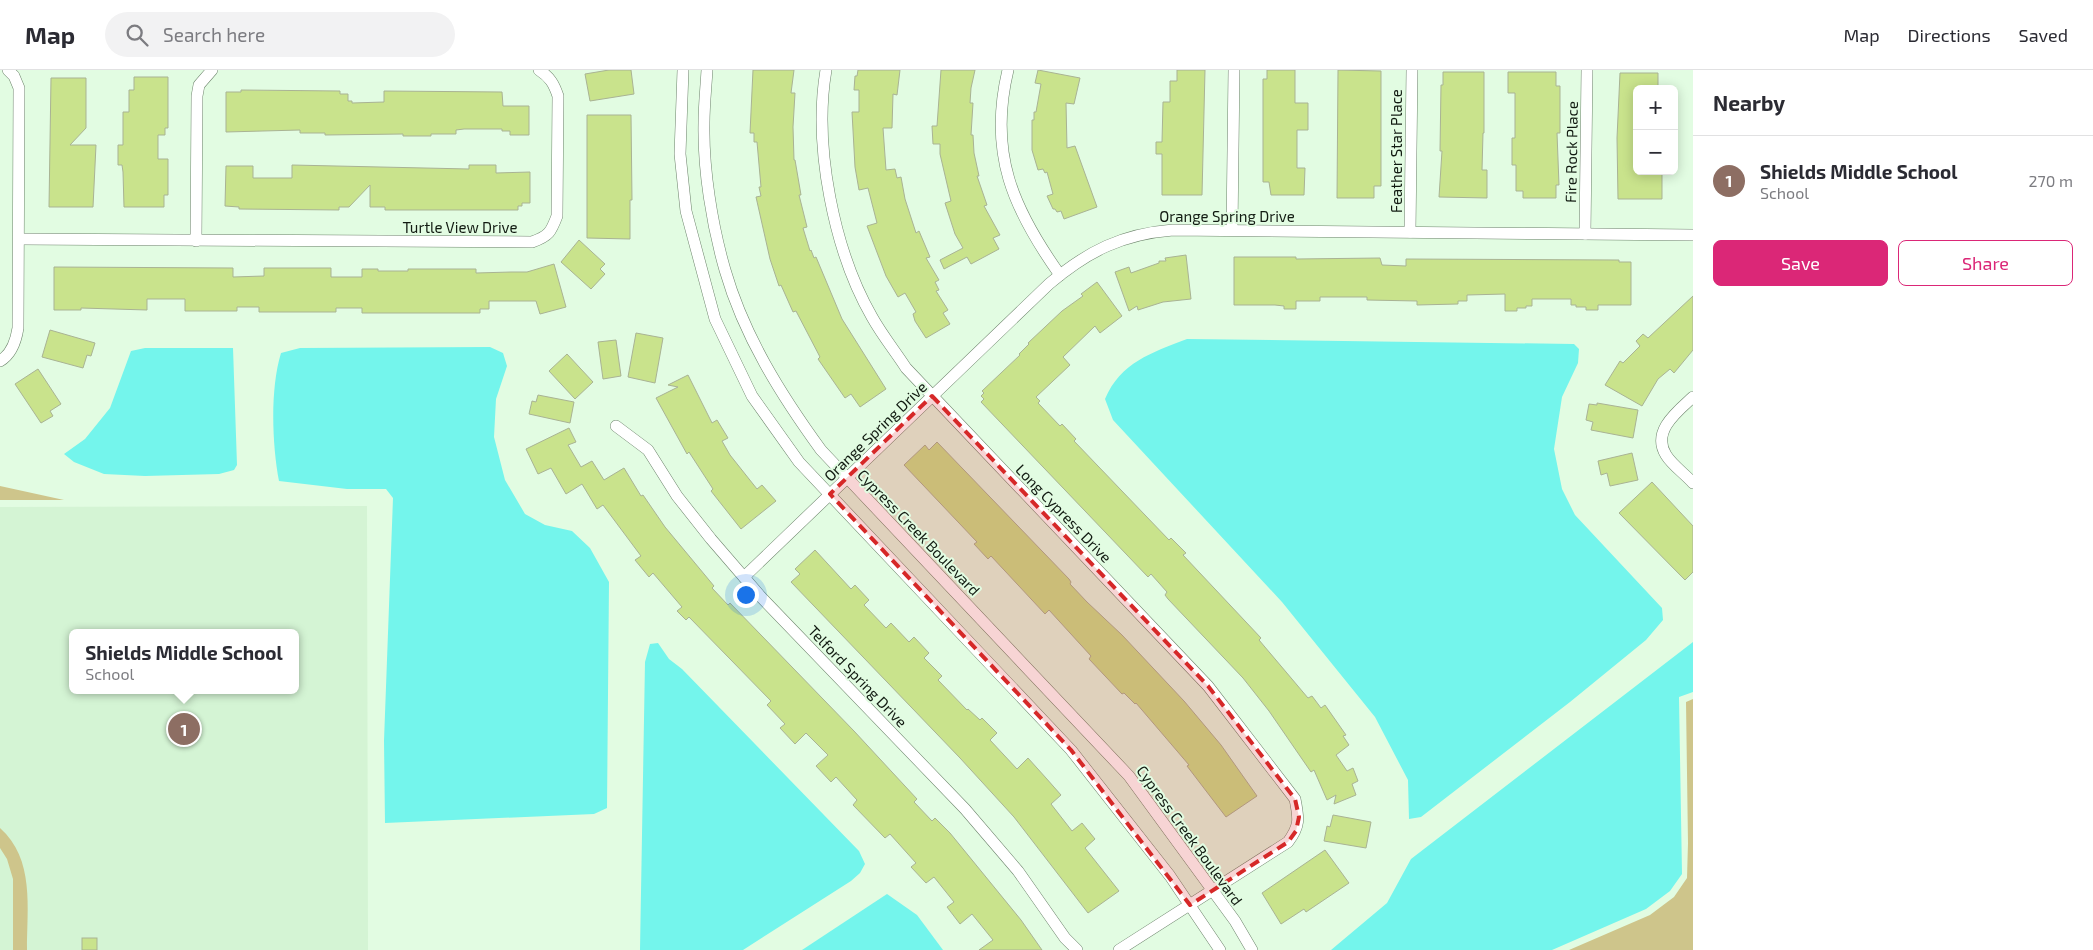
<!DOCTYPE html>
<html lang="en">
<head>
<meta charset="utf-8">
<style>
  :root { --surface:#fff; --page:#f2f2f3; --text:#2b2b33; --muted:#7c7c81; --line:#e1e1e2; --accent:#db2777 }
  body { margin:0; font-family:"Exo 2",sans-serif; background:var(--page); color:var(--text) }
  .controls { position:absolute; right:15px; top:15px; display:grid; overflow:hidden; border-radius:8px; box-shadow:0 2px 12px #0003 }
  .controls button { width:45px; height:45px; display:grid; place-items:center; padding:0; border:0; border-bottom:1px solid var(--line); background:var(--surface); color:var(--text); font:25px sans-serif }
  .you { position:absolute; left:745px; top:524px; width:18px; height:18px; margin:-12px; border:4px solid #fff; border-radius:50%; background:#1a73e8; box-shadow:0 0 0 8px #1a73e833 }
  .badge { display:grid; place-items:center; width:32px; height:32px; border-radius:50%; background:var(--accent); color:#fff; font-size:16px; font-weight:700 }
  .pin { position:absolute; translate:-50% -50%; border:2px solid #fff; box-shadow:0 1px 5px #0006 }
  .popup { position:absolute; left:69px; top:559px; width:230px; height:65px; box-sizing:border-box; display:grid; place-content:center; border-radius:8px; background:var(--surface); filter:drop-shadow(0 1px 4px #0005); font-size:16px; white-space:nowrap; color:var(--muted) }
  .popup b { font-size:19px; color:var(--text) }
  .popup::after { content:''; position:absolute; left:50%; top:100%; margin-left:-10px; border:10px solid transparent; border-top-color:var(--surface) }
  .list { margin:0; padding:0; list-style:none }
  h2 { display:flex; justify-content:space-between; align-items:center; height:65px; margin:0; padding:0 20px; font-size:21px }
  h2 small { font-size:16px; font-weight:400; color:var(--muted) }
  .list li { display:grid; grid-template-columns:32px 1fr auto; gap:15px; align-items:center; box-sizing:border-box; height:90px; padding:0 20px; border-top:1px solid var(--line) }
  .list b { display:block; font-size:19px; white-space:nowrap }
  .list p { margin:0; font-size:16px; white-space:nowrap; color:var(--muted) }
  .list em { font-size:16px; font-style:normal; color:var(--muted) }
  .actions { display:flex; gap:10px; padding:15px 20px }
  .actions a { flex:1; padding:11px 0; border:1px solid var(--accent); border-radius:8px; text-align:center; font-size:18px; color:var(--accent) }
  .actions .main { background:var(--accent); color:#fff }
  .icon { flex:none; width:28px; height:28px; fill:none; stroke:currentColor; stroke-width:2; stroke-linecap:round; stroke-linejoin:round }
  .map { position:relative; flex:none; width:1693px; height:880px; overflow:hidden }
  header { display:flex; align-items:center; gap:30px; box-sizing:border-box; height:70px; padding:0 25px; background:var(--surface); border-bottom:1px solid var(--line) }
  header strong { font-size:24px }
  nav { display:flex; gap:28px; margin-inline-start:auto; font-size:18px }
  .search { width:350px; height:45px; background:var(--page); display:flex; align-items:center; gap:12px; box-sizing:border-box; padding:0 18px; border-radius:28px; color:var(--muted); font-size:19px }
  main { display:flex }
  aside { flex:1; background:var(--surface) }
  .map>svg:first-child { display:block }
  .built { fill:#d4f4d4; fill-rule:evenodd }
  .green { fill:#cec58b }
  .water { fill:#74f5ec }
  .building { fill:#c9e38c; stroke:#a9b394 }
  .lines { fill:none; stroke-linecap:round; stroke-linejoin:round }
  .minor-casing { stroke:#6c836b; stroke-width:12 }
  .minor { stroke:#fff; stroke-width:11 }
  .marked { fill:#d62828; fill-opacity:0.2; stroke:#d62828; stroke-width:4; stroke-dasharray:10 6; stroke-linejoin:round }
  .labels { text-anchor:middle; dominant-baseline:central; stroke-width:4; stroke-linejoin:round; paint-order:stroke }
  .street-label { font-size:15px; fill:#111a11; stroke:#e2fce2 }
</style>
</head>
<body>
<header>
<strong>Map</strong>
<div class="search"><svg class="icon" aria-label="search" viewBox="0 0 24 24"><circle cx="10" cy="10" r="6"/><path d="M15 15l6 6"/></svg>Search here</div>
<nav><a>Map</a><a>Directions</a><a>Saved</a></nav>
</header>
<main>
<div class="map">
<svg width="1693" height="880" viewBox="0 0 1693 880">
  <rect width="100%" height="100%" fill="#e2fce2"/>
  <path class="built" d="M367,436L368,880H0V437ZM73,563H295V620H73Z"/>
  <g class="green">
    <path d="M0,416L64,430H0Z"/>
    <path d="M1693,629V880H1569L1650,845L1674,827L1687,808L1688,773L1686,632Z"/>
    <path d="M0,758C35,789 27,838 27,880H13V809L7,789L0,778Z"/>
  </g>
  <g class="water">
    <path d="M1187,269L1574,274L1579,279L1578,293L1562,327L1554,379L1562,419L1575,445L1662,538L1663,550L1646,570L1570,632L1421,747L1409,749L1408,710L1375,647L1282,532L1113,350L1105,329C1121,292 1151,283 1187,269Z"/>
    <path d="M490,277L503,283L507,296L496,329L494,367L505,410L525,444L545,455L572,461L590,478L609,512L607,738L594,744L385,753L384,671L393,428L386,419H347L279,411C272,374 270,319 281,283L300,278Z"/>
    <path d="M145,278H233L237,395L234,400L219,404L145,406L104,404L74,392L64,384L85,369L110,338L131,281Z"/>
    <path d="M1693,572V622L1679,627L1682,804L1670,821L1646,839L1552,880H1331L1387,833L1411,789Z"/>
    <path d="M658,573L669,589L682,599L859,781L865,794L860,803L851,811L743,880H640L645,592L650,574Z"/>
    <path d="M887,824L917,845L943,880H802Z"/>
  </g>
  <g class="building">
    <path d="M609,0H631L634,24L590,31L585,4Z"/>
    <path d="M753,0H794L791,23H795L793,57L794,90H795L801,125H799L807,157L803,158L810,181L811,180L814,188L816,187L842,249L886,319L860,337L851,324L845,328L818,289L820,287L796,241L793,242L781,215L779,216L770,189L756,127L761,126L759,117H761L757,72H754V63H750Z"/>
    <path d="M858,0H900L897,25L893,24L892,58H883L886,100L895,99L897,108L901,107L905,129L916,163L919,161L930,187L926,188L939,210L935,212L939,220L936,221L948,240L943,243L950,254L926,268L915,251L913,244L916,242L905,223L898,227L886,206L867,156L877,153L868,118L859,120L855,97L852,42H859V20H854L855,6H857Z"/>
    <path d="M941,0H975L971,18L970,33H973L971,65H973L974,83L979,106H977L987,135L984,136L1000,165L993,168L999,179L971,194L967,187L944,199L940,190L963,178L955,164L945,133L951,131L940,84V74H933L932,56H937Z"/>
    <path d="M1038,0L1080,8L1074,34L1066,33L1067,78L1075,76L1097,137L1064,149L1061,141L1057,142L1055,139H1053L1047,126L1053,124L1047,102L1045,103L1043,99L1038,100L1032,80V50H1034V42H1036L1041,14L1035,13Z"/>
    <path d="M1177,0H1205L1202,125H1162V84H1156V72H1162L1163,32H1170V11H1177Z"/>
    <path d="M1267,0H1295V33H1308V60H1297V98H1305L1304,125H1271L1269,112H1263V9H1267Z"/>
    <path d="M1338,0L1381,1V116H1374V128H1337Z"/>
    <path d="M1443,2H1484V63H1483L1482,100H1487V128L1439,127L1442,81H1440L1441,15H1443Z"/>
    <path d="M1508,2H1556V16H1560V63H1557L1559,115H1556V128H1523V121H1516V95H1512V68H1515V23H1508Z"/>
    <path d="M1620,3H1658V19H1637V102H1662V129H1618L1617,68Z"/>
    <path d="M134,7H168V58H165V65H158V89H168V125H164V137H124L123,102L122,95H118V75H123V42H129V20H134Z"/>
    <path d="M51,8H86V58L70,75H96L93,137H49Z"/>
    <path d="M241,20L340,21V24H348V31H352V33L384,32V21L502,22L503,36H529V65H510V61H502V59H464L456,60V64H431V66H403V64L325,65V63H300V60L226,62V22H241Z"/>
    <path d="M587,45H631L632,130H630V169L587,168Z"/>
    <path d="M292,95L469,99V95H496V103L530,102V133H522V136H518V140H385V137H370V115L349,137H339V140L239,139V137L225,136L226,96H253V108H292Z"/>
    <path d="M579,170L605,194L600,199L605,204L591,219L561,192Z"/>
    <path d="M1186,185L1191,229L1163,232L1138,240L1137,236L1129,241L1115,202L1129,197L1131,203L1159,193V191H1166L1165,188Z"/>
    <path d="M1234,187H1296V189L1380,188L1382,195L1406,196V189L1619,190V192H1631V235H1598V240H1586V237H1576V235H1571V229H1532V236H1526V238H1517V241H1505V224L1467,225V231H1458V234L1417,235V231L1367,230V227H1320V231H1296V239H1284V236L1275,235H1234Z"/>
    <path d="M554,194L566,237L540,244L536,231H489V239H480V243H362V238H336V242H259V237H237V241H185V229H147V240L81,238V240H54V197L233,198V207L264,206V198H331V207H362V199H378V201H408V199H476V203L511,202H527Z"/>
    <path d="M1097,212L1122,246L1100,263L1095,256L1063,287L1070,295L1036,327L1040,331L1038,333L1060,356L1062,354L1076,369L1074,371L1169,470L1171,468L1186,483L1183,485L1261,568L1259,570L1308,628L1312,626L1321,638L1325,635L1346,665L1343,666L1349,675L1336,685L1347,701L1353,698L1358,711L1352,714L1356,725L1334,734L1336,725L1327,730L1314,700L1311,702L1269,641L1243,608L1168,529L1165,525L1167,522L1151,504L1148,507L981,332L984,329L981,326L984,323L982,321L1020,285L1019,284L1029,274L1028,273L1062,241L1083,226L1081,224Z"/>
    <path d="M1693,226V280L1674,303L1670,299L1658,309L1642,336L1605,315L1620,291L1623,293L1640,276L1636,271L1643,264L1648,268Z"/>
    <path d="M50,260L95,273L91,286L87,285L83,298L42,287Z"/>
    <path d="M636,263L663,268L655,313L628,307Z"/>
    <path d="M616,270L621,306L603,309L598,272Z"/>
    <path d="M567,284L593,312L575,329L549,301Z"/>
    <path d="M38,299L61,334L50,341L53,346L41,353L15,314Z"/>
    <path d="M688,305L712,353L717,350L728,368L722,371L730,385L757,419L762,415L776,431L741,459L711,421L713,419L689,382L687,384L656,328L678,317L668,315Z"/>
    <path d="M538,325L574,332L570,353L529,344L532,331L536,332Z"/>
    <path d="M1597,333L1638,340L1633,368L1591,360L1593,352L1586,350L1589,334L1597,335Z"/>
    <path d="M569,358L576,372L568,375L581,397L592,391L604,410L624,398L641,426L643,425L665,457L714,516L712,518L728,535L730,533L854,661L917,729L914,732L932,751L935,748L950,763L1021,850L1042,880H979L993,870L972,844L960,854L947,837L954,832L934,807L926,813L911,797L916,793L890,764L885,768L853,735L857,730L836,707L831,712L816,696L828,685L806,663L795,674L780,658L785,654L767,635L771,631L689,547L686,550L677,541L682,537L653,503L649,507L635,490L641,486L603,435L597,439L582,414L566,424L551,398L538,404L526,379Z"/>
    <path d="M937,372L1069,509L1071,512L1070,514L1087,532L1122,565L1184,631L1221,675L1257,726L1226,747L1187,696L1189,695L1136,633L1135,634L1124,623L1122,624L1089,589L1091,586L1049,540L1045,544L991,486L988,489L974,474L977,472L904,395L925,375L929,380Z"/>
    <path d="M1632,383L1638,410L1610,416L1607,403L1601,405L1598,391Z"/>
    <path d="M1652,412L1693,456V502L1685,510L1619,443Z"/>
    <path d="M815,480L851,519L855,515L869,530L864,535L886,558L891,553L909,572L914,567L929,583L924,588L942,606L938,610L967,640L968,639L980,650L982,648L997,663L990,670L1017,699L1028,688L1046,708L1061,725L1051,734L1072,761L1082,753L1095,769L1085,778L1119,821L1088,843L1014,747L960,688L791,512L800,504L795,499Z"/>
    <path d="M1333,745L1371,752L1366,778L1324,771L1327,756L1330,757Z"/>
    <path d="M1325,780L1349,813L1306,842L1304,839L1281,854L1262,823Z"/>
    <rect x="82" y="868" width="15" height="12"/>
  </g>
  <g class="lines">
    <g class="minor-casing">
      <g id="minor">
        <path d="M683,0L680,84L686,141L715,249L752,326L799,392L1071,680L1170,806L1220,880"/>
        <path d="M707,0C706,18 704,35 704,53C703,99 712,155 725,200C744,266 781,325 821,380L1129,706L1235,851L1252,880"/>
        <path d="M826,0C813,76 834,181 872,247C882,265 895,281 906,298L1208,616L1295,729C1299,749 1300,756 1288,772L1119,880"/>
        <path d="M1008,0C988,83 1013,139 1060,205"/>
        <path d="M1232,160L1234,0"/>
        <path d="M1410,162L1412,0"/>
        <path d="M1585,164L1587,0"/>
        <path d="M19,169L532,172C549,166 551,162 557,146L558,26C554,14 550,7 539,0"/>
        <path d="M196,171L197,26L199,15L212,0"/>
        <path d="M0,291C12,284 16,271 18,258L19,18L14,6L8,0"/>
        <path d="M1693,327C1678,341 1651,361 1666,385C1672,395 1685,404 1693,413"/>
        <path d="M616,356L648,380L677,426L711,469L761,527L965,739L1018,801L1065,868L1077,880"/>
        <path d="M744,507L1049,214C1088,181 1122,164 1173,160L1693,165"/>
      </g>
    </g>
    <use href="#minor" class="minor"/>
  </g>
  <path class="marked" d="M932,326L1208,616L1295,729L1299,747L1296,761L1288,772L1190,835L1071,680L830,424Z"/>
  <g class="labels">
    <g class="street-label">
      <text transform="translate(1396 81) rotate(-90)">Feather Star Place</text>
      <text transform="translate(1571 82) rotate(-89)">Fire Rock Place</text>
      <text x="1227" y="146">Orange Spring Drive</text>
      <text x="460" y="157">Turtle View Drive</text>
      <text transform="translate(875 361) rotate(-44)">Orange Spring Drive</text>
      <text transform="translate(1064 443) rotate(46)">Long Cypress Drive</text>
      <text transform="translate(919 462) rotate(46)">Cypress Creek Boulevard</text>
      <text transform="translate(858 606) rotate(46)">Telford Spring Drive</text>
      <text transform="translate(1190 765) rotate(54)">Cypress Creek Boulevard</text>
    </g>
  </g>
</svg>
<div class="controls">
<button>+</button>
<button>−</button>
</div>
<div class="you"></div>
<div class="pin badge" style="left:184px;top:659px;background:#8d6e63">1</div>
<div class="popup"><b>Shields Middle School</b>School</div>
</div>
<aside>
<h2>Nearby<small></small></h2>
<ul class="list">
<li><span class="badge" style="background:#8d6e63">1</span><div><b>Shields Middle School</b><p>School</p></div><em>270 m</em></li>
</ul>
<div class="actions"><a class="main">Save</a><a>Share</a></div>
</aside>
</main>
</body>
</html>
